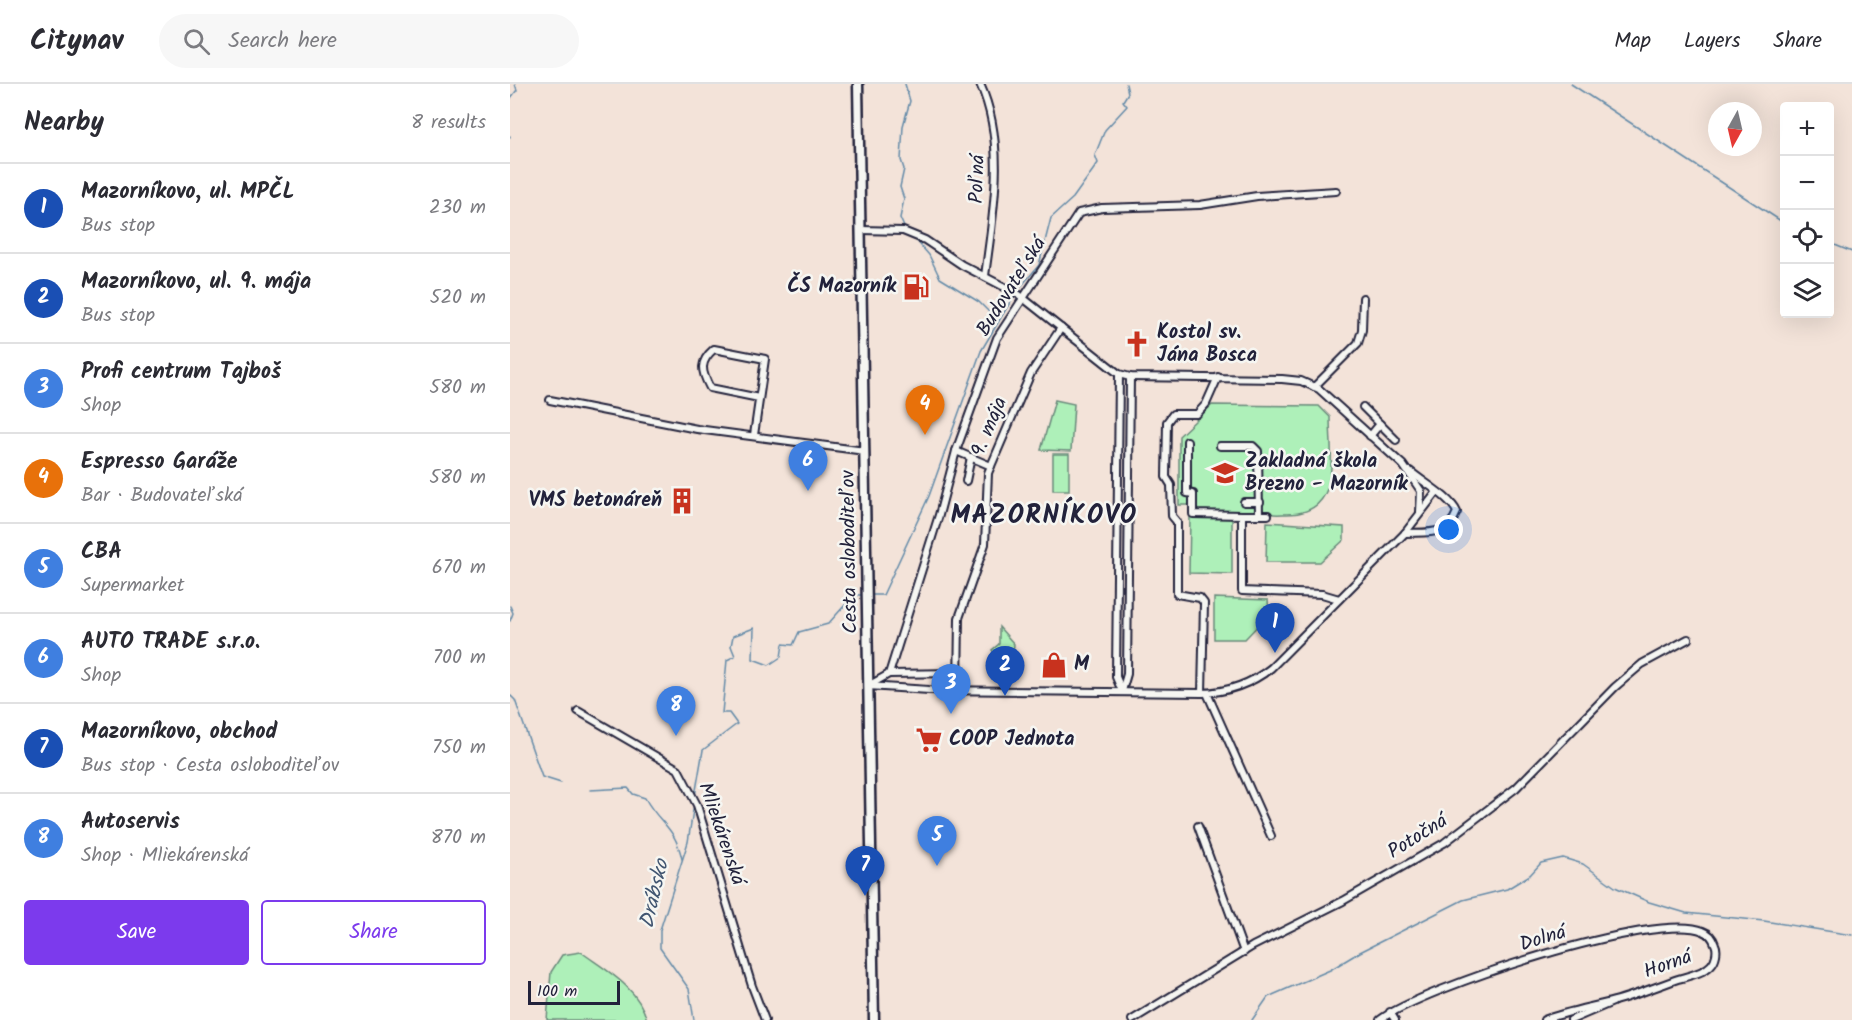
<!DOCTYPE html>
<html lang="en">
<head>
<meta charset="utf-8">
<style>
  :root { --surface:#fff; --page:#f7f7f7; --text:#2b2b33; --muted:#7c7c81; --line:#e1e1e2; --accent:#7c3aed }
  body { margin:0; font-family:Kalam,sans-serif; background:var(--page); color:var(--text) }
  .controls { position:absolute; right:18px; top:18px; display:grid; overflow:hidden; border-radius:6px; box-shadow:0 6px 24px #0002 }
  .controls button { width:54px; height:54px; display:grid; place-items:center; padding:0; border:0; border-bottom:2px solid var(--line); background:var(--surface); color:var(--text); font:30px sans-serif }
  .compass { position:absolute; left:1198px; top:18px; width:54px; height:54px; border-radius:50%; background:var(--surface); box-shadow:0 6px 24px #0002; rotate:188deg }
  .scale { position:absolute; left:18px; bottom:15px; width:92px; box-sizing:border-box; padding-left:6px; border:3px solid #22223b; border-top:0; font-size:16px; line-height:21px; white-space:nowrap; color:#22223b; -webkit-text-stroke:4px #f6f6f2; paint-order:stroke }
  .you { position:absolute; left:939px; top:446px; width:21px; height:21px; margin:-15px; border:4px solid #fff; border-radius:50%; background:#1a73e8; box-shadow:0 0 0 9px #1a73e833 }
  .badge { display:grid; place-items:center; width:39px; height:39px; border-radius:50%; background:var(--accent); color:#fff; font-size:20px; font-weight:700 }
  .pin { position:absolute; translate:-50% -50px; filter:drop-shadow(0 2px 3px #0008) }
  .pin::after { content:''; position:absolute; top:32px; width:21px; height:18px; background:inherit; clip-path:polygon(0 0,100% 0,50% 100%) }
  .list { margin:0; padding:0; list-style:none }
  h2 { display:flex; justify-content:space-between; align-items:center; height:78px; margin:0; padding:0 24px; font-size:26px }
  h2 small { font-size:20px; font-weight:400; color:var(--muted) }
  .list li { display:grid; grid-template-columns:39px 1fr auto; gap:18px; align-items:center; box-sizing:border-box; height:90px; padding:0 24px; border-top:2px solid var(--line) }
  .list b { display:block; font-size:22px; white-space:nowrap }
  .list p { margin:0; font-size:20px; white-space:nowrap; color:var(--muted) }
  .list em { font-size:20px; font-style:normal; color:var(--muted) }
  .actions { display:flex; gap:12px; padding:18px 24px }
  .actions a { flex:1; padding:14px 0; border:2px solid var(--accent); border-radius:6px; text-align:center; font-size:21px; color:var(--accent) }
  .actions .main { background:var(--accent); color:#fff }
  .icon { flex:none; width:33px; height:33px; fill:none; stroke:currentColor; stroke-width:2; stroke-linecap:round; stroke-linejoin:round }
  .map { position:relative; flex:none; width:1342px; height:936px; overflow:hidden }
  header { display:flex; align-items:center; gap:36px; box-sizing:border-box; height:84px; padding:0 30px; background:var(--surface); border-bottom:2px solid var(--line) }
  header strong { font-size:28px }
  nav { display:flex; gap:33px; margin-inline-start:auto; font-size:21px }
  .search { width:420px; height:54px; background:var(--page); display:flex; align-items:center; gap:15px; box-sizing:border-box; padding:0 21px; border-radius:33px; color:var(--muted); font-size:22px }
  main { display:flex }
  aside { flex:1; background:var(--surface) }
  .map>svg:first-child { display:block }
  .green { fill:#aef0b9; stroke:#68897a; stroke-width:1.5 }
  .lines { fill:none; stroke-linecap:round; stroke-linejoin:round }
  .stream { stroke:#638aa8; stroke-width:1.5 }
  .minor-casing { stroke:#22223b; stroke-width:10 }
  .secondary-casing { stroke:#22223b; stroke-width:13 }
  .minor { stroke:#f6f6f2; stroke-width:6 }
  .secondary { stroke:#f6f6f2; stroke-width:8 }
  .labels { text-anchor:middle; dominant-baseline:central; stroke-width:5; stroke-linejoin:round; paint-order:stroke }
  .street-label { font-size:20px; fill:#22223b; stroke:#f6f6f2 }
  .poi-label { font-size:20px; font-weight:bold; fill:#22223b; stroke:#f6f6f2; text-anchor:start }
  .water-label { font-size:21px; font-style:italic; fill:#425671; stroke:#f6f6f2 }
  .district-label { font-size:26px; font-weight:bold; letter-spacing:1.5px; fill:#22223b; stroke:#f6f6f2 }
</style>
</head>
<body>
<header>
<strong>Citynav</strong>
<div class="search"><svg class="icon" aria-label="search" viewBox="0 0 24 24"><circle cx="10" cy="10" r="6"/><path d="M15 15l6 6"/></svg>Search here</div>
<nav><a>Map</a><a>Layers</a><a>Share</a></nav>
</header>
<main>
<aside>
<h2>Nearby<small>8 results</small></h2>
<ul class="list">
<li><span class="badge" style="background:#1a4fb4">1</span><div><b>Mazorníkovo, ul. MPČL</b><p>Bus stop</p></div><em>230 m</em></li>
<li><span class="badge" style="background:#1a4fb4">2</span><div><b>Mazorníkovo, ul. 9. mája</b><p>Bus stop</p></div><em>520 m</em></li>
<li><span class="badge" style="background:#3f7fe0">3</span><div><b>Profi centrum Tajboš</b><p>Shop</p></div><em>580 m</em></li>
<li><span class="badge" style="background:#e8710a">4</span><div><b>Espresso Garáže</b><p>Bar · Budovateľská</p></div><em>580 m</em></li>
<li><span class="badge" style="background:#3f7fe0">5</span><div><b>CBA</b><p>Supermarket</p></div><em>670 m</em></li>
<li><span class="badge" style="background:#3f7fe0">6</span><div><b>AUTO TRADE s.r.o.</b><p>Shop</p></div><em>700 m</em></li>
<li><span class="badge" style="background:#1a4fb4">7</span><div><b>Mazorníkovo, obchod</b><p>Bus stop · Cesta osloboditeľov</p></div><em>750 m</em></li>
<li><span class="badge" style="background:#3f7fe0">8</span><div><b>Autoservis</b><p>Shop · Mliekárenská</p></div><em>870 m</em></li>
</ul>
<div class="actions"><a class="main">Save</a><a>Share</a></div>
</aside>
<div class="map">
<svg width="1342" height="936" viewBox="0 0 1342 936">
  <rect width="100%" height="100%" fill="#f3e3d9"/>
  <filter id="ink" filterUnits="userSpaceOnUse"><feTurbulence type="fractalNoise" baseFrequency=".0167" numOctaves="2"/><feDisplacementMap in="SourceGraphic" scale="12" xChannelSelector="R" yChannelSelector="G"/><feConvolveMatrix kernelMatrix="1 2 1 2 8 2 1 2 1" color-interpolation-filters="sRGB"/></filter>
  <g filter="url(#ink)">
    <g class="green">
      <path d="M545,316L564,320L561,367L531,366Z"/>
      <path d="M702,321L809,322L820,333C820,372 833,430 777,430C769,430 757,432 751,425L743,429H689L686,421H669V352Z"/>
      <rect x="543" y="370" width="16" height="36"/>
      <path d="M680,433H722V490L679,489Z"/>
      <path d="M757,438L834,443V456L810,478H756Z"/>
      <path d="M704,514L758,516L759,530L735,555H704Z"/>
      <path d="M489,543L504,560L502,580L488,575L482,566L489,560Z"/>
      <path d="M71,868C97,887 128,903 137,936H37L41,888L52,871Z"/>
    </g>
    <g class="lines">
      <g class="stream">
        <path d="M1061,0L1274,139"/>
        <path d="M0,15L7,6L5,0"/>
        <path d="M0,52V53"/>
        <path d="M394,143L390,134L394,115L390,103L394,85L391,76L393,42L400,17L395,0"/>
        <path d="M405,155L419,171L430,194L469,218L487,236"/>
        <path d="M1320,159L1342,168"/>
        <path d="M508,206L529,181L541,134L563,114L588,79L585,71L595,46L617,22L613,17L618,9L616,0"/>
        <path d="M362,511H373L419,412L471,267L505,210"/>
        <path d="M0,522L3,529L0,537"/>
        <path d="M0,611L5,616L32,693L51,699"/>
        <path d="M80,706L118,704L123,710L135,714C150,741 165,742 172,775"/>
        <path d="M185,712L193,666L227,640L219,629H212L217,576L225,572L221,562L223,552L244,544L243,575L259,581L271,573L273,560L283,561L289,548L318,540L344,511H354"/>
        <path d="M184,720L178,758L150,846V864L179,905L184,936"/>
        <path d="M742,936L758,913L820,886L850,868L953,816L997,805L1020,791L1031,779L1053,774L1073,780L1105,803L1139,818L1176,829L1254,837L1342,851"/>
      </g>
      <g class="minor-casing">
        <g id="minor">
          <path d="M470,0C497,59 483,130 475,192"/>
          <path d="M351,146L393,147L415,156L452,181L508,210L609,290L620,293L772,295L791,297L809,305L893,381L911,407L910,428"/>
          <path d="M609,290L606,593L612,607"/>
          <path d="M804,303L848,259L852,246L853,214"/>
          <path d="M40,316L187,345L355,367"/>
          <path d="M853,323L870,340"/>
          <path d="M244,351L255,275L204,265C189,278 191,287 200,304L249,314"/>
          <path d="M860,352L870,340L886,356"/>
          <path d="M677,357V409L683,410V430L732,431V507L812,510L829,515"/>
          <path d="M710,362H743L748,367L749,431"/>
          <path d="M446,367L481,382"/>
          <path d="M456,397L461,373"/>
          <path d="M734,418H750"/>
          <path d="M732,431H758"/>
          <path d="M895,449C918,448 938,452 947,428C940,413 914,399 900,387"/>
          <path d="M379,590L448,589"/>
          <path d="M358,602L379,590L429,431L446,367L487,254L569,129L592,124L690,121L747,112L826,107"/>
          <path d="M358,602L419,606L692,609C718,608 741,600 761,584L895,449L926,409"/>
          <path d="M448,605L449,534L475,460L478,389L521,289L551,244"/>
          <path d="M612,607L617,590L620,293"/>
          <path d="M692,609L694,519L690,514L667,510V438L662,432L661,401L656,393L657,338L663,330H687L696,320L708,293"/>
          <path d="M697,609L761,752"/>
          <path d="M68,627L168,685L187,721L242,902L255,936"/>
          <path d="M688,742L734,868"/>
          <path d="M880,928L885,936"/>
          <path d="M622,936L743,862L833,817L934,759L1006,704L1105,603L1132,580L1178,555"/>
          <path d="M870,936C912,904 1147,826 1193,847C1199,849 1203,854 1205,860C1208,866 1206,876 1201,881C1194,889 1178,892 1168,895C1148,902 1128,910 1108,916C1083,923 1058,927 1034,936"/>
          <path d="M1061,936L1103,918"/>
        </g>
      </g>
      <g class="secondary-casing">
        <path id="secondary" d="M348,0L364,936"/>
      </g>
      <use href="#minor" class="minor"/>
      <use href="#secondary" class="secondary"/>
    </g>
  </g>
  <defs>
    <g id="fuel-bare" transform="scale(2.07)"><path d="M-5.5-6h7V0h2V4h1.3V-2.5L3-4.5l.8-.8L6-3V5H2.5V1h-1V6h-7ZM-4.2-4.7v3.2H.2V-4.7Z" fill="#c8321e" stroke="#f6f6f2" stroke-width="2.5" paint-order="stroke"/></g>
    <g id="church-bare" transform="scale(2.07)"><path d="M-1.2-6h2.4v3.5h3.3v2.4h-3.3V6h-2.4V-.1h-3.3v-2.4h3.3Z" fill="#c8321e" stroke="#f6f6f2" stroke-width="2.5" paint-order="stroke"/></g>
    <g id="school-bare" transform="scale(2.07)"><path d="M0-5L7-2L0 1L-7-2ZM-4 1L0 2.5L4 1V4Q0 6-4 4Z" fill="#c8321e" stroke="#f6f6f2" stroke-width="2.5" paint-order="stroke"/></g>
    <g id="building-bare" transform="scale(2.07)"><path d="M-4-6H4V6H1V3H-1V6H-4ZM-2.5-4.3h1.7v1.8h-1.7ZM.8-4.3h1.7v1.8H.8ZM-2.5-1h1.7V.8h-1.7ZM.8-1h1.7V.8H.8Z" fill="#c8321e" stroke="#f6f6f2" stroke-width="2.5" paint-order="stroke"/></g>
    <g id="shop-bare" transform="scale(2.07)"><path d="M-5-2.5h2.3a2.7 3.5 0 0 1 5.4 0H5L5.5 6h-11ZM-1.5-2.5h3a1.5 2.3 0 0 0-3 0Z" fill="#c8321e" stroke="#f6f6f2" stroke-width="2.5" paint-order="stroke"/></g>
    <g id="supermarket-bare" transform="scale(2.07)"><path d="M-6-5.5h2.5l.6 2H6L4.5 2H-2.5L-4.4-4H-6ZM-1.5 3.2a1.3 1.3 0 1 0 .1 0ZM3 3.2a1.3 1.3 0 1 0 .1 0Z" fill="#c8321e" stroke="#f6f6f2" stroke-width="2.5" paint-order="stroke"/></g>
  </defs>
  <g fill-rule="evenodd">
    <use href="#fuel-bare" x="406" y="203"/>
    <use href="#church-bare" x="627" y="260"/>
    <use href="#school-bare" x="715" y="389"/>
    <use href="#building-bare" x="172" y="417"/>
    <use href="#shop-bare" x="544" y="581"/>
    <use href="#supermarket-bare" x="419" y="656"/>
  </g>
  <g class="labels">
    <g class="street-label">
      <text transform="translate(468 95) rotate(-88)">Poľná</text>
      <text transform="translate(502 203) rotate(-58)">Budovateľská</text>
      <text transform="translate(480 343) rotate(-67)">9. mája</text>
      <text transform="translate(340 468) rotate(-91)">Cesta osloboditeľov</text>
      <text transform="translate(211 750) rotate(71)">Mliekárenská</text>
      <text transform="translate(908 753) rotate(-32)">Potočná</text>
      <text transform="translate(1033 855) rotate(-17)">Dolná</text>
      <text transform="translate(1158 881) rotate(-20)">Horná</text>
    </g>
    <g class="poi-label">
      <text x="386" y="203" text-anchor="end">ČS Mazorník</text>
      <text x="647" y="249">Kostol sv.<tspan x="647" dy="23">Jána Bosca</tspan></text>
      <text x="735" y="378">Zakladná škola<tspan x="735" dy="23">Brezno - Mazorník</tspan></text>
      <text x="152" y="417" text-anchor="end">VMS betonáreň</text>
      <text x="564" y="581">M</text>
      <text x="439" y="656">COOP Jednota</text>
    </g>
    <g class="water-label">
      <text transform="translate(145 810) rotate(-77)">Drábsko</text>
    </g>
    <g class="district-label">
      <text x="534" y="432">MAZORNÍKOVO</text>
    </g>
  </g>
</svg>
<div class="controls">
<button>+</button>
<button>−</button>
<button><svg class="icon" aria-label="locate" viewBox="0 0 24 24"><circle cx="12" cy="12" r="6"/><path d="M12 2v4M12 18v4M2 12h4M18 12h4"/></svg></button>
<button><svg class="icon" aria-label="layers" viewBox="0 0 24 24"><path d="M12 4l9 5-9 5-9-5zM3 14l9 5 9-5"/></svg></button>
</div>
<svg class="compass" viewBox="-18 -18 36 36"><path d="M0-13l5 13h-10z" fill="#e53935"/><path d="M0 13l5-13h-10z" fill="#7c7c81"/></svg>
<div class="scale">100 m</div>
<div class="you"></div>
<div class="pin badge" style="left:765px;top:569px;background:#1a4fb4">1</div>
<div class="pin badge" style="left:495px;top:612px;background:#1a4fb4">2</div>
<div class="pin badge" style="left:441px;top:630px;background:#3f7fe0">3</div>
<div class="pin badge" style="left:415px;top:351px;background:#e8710a">4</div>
<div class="pin badge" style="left:427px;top:782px;background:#3f7fe0">5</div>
<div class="pin badge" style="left:298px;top:407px;background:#3f7fe0">6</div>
<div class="pin badge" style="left:355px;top:812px;background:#1a4fb4">7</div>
<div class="pin badge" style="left:166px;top:652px;background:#3f7fe0">8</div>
</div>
</main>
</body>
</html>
